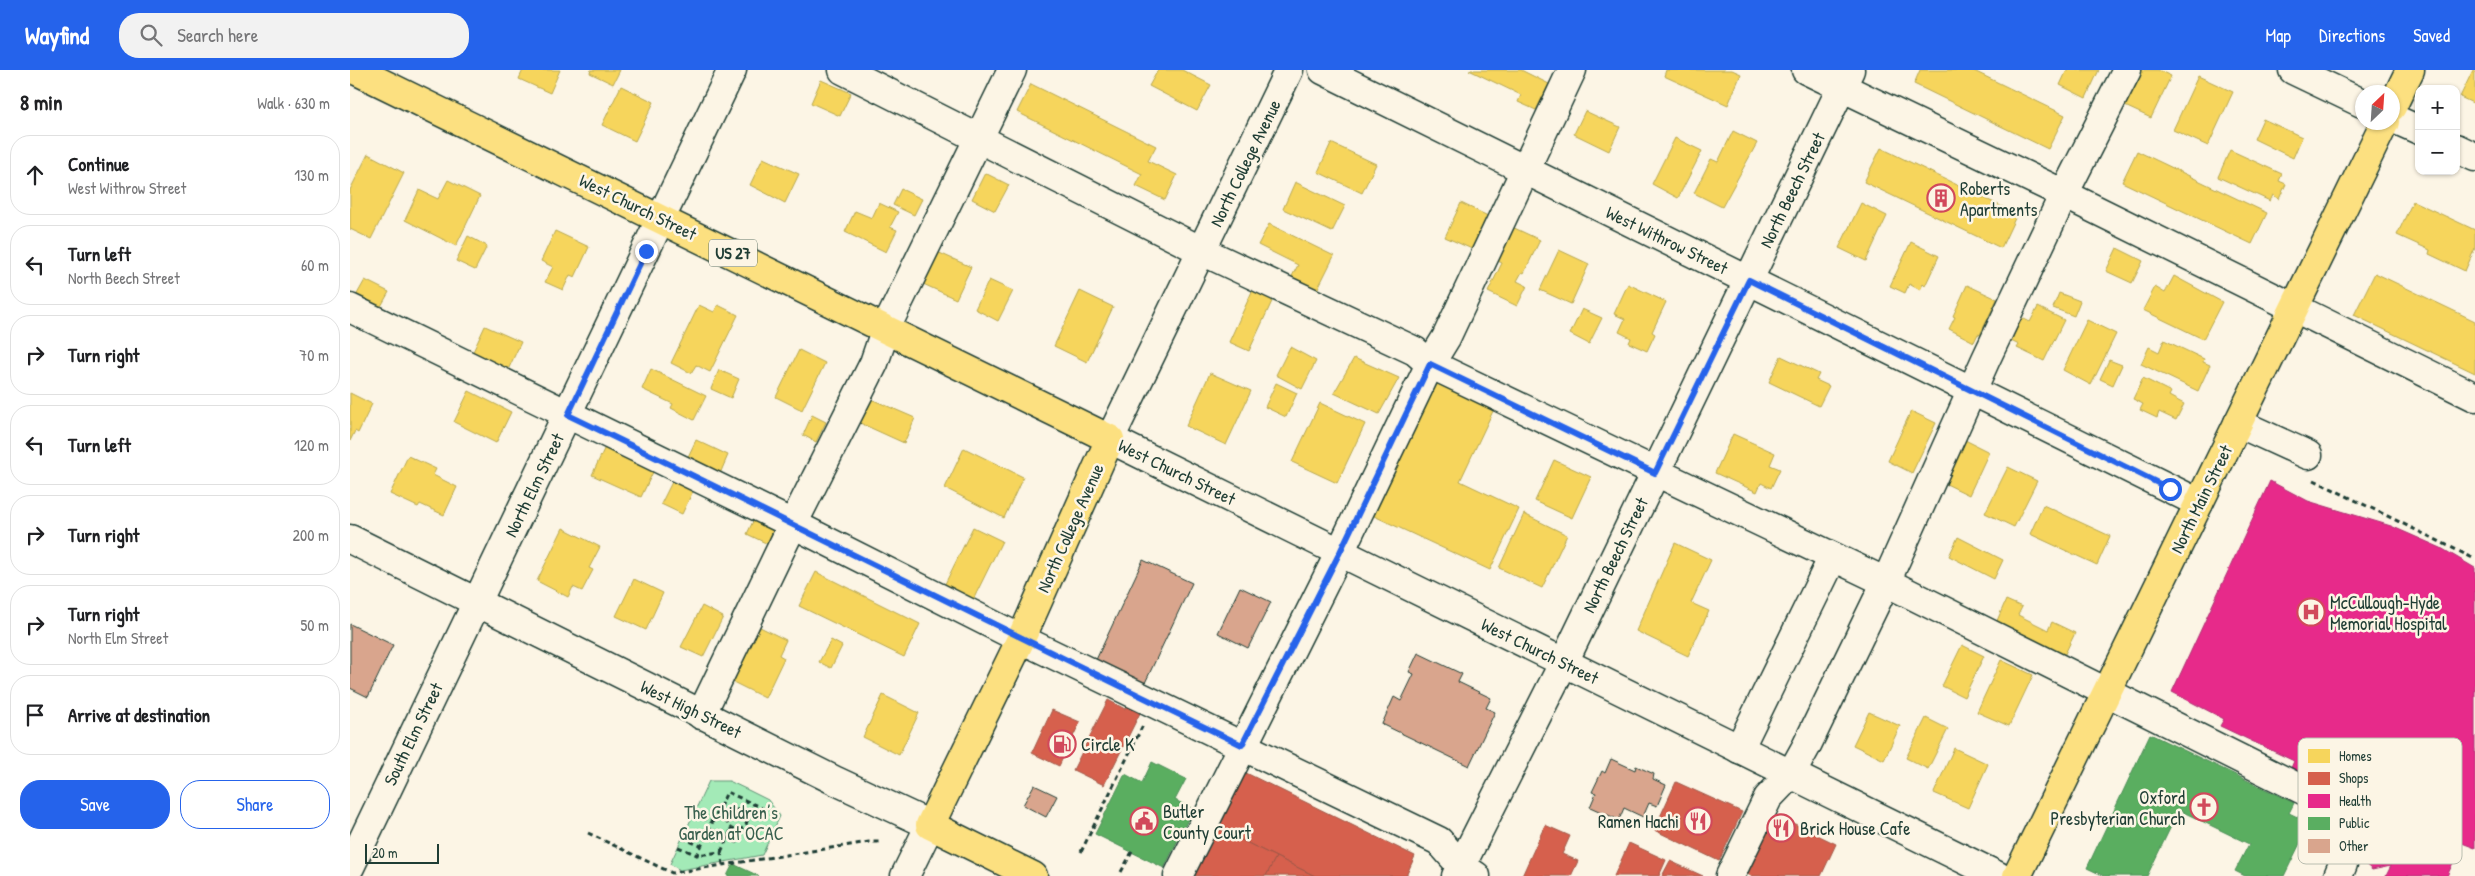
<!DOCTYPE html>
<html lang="en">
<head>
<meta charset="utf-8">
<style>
  :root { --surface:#fff; --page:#f2f2f2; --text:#202124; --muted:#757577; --line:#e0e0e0; --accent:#2563eb }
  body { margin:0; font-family:"Patrick Hand",sans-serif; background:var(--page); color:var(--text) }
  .controls { position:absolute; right:15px; top:15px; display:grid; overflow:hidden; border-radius:10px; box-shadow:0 1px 4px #0004 }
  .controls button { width:45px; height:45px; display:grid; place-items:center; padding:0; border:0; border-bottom:1px solid var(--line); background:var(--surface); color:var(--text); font:25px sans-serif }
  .compass { position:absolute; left:2005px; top:15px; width:45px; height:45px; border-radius:50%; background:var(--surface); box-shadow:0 1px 4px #0004; rotate:25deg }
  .scale { position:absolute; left:15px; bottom:12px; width:74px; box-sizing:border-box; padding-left:5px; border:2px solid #1f3d34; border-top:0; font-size:14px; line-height:18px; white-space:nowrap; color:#1f3d34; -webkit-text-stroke:4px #fcf5e5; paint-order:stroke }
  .stop { position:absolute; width:15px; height:15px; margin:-11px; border:4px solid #2563eb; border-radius:50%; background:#fff }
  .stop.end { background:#2563eb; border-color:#fff; box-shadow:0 1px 5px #0008 }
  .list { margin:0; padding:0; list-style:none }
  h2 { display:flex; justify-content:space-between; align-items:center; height:65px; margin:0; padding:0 20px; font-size:21px }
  h2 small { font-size:16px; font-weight:400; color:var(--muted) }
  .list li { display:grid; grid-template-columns:32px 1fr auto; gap:15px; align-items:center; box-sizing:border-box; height:80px; margin:0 10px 10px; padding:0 10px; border:1px solid var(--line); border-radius:20px }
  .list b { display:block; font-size:19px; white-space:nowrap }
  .list p { margin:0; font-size:16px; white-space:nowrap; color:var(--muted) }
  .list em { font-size:16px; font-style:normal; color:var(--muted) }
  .actions { display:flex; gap:10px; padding:15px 20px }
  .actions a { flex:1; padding:11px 0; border:1px solid var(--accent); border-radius:20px; text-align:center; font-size:18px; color:var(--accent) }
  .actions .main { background:var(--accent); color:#fff }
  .icon { flex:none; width:28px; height:28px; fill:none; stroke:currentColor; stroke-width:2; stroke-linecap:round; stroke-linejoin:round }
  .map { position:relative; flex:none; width:2125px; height:806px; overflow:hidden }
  header { display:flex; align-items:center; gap:30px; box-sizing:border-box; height:70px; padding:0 25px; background:var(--accent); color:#fff }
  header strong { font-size:24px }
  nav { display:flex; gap:28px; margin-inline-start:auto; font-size:18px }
  .search { width:350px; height:45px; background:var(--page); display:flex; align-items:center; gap:12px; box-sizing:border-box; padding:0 18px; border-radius:20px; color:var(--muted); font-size:19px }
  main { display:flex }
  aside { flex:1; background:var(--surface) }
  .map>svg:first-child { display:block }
  .green { fill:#a3eab7; stroke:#619476 }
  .homes { fill:#f6d55c; stroke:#b6a750 }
  .shops { fill:#d6604d; stroke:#9f5646 }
  .health { fill:#e7298a; stroke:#ab2f70 }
  .public { fill:#5aae61; stroke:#488c54 }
  .building { fill:#d9a58d; stroke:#1f3d34 }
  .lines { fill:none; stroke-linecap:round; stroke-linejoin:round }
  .minor-casing { stroke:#1f3d34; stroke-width:31 }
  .major-casing { stroke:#1f3d34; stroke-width:31 }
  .highway-casing { stroke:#1f3d34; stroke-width:31 }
  .path { stroke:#1f3d34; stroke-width:3; stroke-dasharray:5 4; stroke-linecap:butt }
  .minor { stroke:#fcf5e5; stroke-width:28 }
  .major { stroke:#fce080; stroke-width:28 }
  .highway { stroke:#fce080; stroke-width:28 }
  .route { stroke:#2563eb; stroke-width:6 }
  .labels { text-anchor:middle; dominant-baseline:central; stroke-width:5; stroke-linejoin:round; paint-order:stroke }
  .shield { fill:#fcf5e5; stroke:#617469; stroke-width:1 }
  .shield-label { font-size:16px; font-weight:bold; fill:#1f3d34 }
  .street-label { font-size:18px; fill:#1f3d34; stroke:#fcf5e5 }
  .poi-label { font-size:18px; fill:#1f3d34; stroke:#fcf5e5; text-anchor:start }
  .park-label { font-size:18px; fill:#39604e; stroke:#fcf5e5 }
  .key { fill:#fcf5e5; stroke:#babeb0; stroke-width:1 }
  .key-label { font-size:14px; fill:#1f3d34 }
</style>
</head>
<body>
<header>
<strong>Wayfind</strong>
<div class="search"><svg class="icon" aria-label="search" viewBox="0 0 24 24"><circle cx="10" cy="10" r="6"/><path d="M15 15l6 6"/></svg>Search here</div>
<nav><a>Map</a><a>Directions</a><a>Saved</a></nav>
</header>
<main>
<aside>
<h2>8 min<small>Walk · 630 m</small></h2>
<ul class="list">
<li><svg class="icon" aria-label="ahead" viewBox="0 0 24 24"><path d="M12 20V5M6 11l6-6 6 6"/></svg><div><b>Continue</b><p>West Withrow Street</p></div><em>130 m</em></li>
<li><svg class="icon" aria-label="left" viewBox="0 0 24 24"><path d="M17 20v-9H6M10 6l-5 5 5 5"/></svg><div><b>Turn left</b><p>North Beech Street</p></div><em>60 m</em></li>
<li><svg class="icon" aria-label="right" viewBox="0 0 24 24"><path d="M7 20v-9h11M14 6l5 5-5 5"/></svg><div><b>Turn right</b></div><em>70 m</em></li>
<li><svg class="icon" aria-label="left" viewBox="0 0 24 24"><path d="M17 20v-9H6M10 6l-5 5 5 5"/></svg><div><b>Turn left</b></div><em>120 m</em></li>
<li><svg class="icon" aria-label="right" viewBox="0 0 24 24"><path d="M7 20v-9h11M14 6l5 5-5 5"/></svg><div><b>Turn right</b></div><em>200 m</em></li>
<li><svg class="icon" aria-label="right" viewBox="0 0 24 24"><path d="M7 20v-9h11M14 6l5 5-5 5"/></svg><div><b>Turn right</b><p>North Elm Street</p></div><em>50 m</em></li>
<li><svg class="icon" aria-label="arrive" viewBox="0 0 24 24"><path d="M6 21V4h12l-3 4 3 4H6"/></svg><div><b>Arrive at destination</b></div></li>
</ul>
<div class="actions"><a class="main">Save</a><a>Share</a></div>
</aside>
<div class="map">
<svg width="2125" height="806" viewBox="0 0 2125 806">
  <rect width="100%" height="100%" fill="#fcf5e5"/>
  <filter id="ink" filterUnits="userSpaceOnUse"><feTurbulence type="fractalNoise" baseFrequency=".02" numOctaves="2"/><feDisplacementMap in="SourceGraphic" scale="10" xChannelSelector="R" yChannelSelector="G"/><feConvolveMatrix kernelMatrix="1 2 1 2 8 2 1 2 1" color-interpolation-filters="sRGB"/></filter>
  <g filter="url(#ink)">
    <path class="green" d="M359,711H379L398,720L418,730L430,746L412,785L330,800L320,794Z"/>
    <g class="homes">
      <path d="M173,0H210L200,23L169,9Z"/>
      <path d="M241,0H270L263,14L240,3Z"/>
      <path d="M808,0H832L861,15L847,41L799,16Z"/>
      <path d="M1119,0H1171L1199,14L1186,40L1168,32L1171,25Z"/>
      <path d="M1316,0H1382L1391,4L1378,35L1314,6Z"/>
      <path d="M1570,0H1622L1715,45L1698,79L1564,14Z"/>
      <path d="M1717,0H1749L1736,28L1710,15Z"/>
      <path d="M1792,0H1808L1821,6L1801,48L1775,36Z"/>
      <path d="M2123,0H2125V34L2110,27Z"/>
      <path d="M1848,6L1883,22L1858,76L1823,60Z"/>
      <path d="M471,10L501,23L490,46L461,33Z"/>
      <path d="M681,14L806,76L798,91L827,105L815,130L786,116L792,104L667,42Z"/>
      <path d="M271,16L304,32L285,71L252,55Z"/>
      <path d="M1235,41L1270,57L1259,81L1224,64Z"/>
      <path d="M1913,49L1952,67L1943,88L1904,69Z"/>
      <path d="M1383,61L1407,73L1372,137L1344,123L1361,89L1368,92Z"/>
      <path d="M1325,68L1352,81L1328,128L1302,114Z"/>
      <path d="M981,73L1026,94L1012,123L968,102Z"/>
      <path d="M1531,78L1667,144L1651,178L1514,112Z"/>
      <path d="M1880,80L1932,104L1929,111L1936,114L1929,129L1923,125L1920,131L1868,107Z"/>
      <path d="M1787,81L1917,143L1902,174L1772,112Z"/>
      <path d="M18,84L54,103L21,169L0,159V120Z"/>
      <path d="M413,88L449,104L435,133L400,115Z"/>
      <path d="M635,103L659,115L645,141L622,129Z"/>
      <path d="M98,110L130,126L106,176L55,150L69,120L88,129Z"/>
      <path d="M945,112L995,136L982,162L933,139Z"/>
      <path d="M551,119L572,129L564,145L543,135Z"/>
      <path d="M2063,131L2125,160V178L2115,201L2079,184L2080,180L2047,165Z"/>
      <path d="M529,133L548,142L540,157L547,160L536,182L495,162L505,141L522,148Z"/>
      <path d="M1111,133L1138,146L1122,179L1095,167Z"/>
      <path d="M1511,133L1537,146L1516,191L1489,178Z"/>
      <path d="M919,154L984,186L965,224L939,212L948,195L908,175Z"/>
      <path d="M1160,156L1190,170L1174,203L1172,202L1167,211L1177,216L1167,236L1138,222L1152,193L1144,189Z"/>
      <path d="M205,161L239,177L225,207L220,205L213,220L195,212L203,197L191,191Z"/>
      <path d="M118,166L137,176L125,200L106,191Z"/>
      <path d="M1561,172L1589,186L1575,216L1573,214L1570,220L1559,214L1555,223L1540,216Z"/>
      <path d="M1767,178L1793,191L1782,213L1756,201Z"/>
      <path d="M1209,180L1239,194L1221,234L1190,220Z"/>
      <path d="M585,181L621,197L606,229L571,213Z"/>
      <path d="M2025,203L2125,251V303L2004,245Z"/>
      <path d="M1824,206L1872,232L1853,269L1793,240L1805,217L1815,223Z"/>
      <path d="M15,210L39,222L30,238L6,226Z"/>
      <path d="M639,210L663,221L648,251L625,239Z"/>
      <path d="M1278,214L1316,232L1302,262L1305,264L1297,281L1279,273L1281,268L1269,262L1275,249L1264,244Z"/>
      <path d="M1617,215L1647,229L1630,265L1628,264L1624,272L1599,259L1605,247L1603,246Z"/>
      <path d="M904,217L924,227L899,281L879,272Z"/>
      <path d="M730,221L763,237L737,292L704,276Z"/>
      <path d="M1709,223L1730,231L1724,246L1703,238Z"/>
      <path d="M349,235L364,242L368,235L388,245L360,302L346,295L341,303L321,293Z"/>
      <path d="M1688,237L1714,250L1694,291L1667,278L1669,275L1661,271L1672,248L1680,252Z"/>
      <path d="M1232,239L1252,248L1239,274L1220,264Z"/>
      <path d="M1737,250L1766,264L1741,315L1713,300Z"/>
      <path d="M135,256L171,272L157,302L121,286Z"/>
      <path d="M1814,270L1854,289L1853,292L1860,295L1848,321L1791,294L1799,277L1809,282Z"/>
      <path d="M940,277L966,291L952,319L926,305Z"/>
      <path d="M449,280L475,293L452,340L426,327Z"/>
      <path d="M1431,286L1469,304L1466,310L1479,316L1469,336L1419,312Z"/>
      <path d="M1004,288L1049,308L1029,344L984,323Z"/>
      <path d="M1759,290L1772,295L1763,315L1750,309Z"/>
      <path d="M301,299L356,326L344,350L321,338L323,334L292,319Z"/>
      <path d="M369,300L389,309L381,328L361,319Z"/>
      <path d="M860,303L901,321L876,375L836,356Z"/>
      <path d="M1793,308L1821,322L1819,326L1834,334L1826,350L1809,342L1807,348L1790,340L1793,334L1783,329Z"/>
      <path d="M1087,312L1144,339L1110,411L1169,439L1140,500L1024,446Z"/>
      <path d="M926,313L947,323L936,347L915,337Z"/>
      <path d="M119,321L161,342L146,373L104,352Z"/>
      <path d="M0,323L22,334L8,363L5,361L0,371Z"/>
      <path d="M521,329L565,348L554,373L510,353Z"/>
      <path d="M970,333L1015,354L987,413L942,392Z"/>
      <path d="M1561,341L1586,353L1562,403L1538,391Z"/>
      <path d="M462,345L476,352L466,372L453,365Z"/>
      <path d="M1383,364L1425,383L1420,395L1430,399L1421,418L1411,413L1407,422L1365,403Z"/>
      <path d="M1607,366L1639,382L1619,425L1586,409Z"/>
      <path d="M346,370L378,385L369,406L336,391Z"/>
      <path d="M255,377L304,400L291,427L242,405Z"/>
      <path d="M614,378L673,407L654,448L595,418Z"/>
      <path d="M58,386L86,399L83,405L107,417L94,445L70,434L68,437L40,424Z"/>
      <path d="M1204,390L1241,407L1222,448L1185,431Z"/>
      <path d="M1658,397L1687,411L1664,457L1635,443Z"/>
      <path d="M322,412L343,421L332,444L311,434Z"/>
      <path d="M1693,435L1760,466L1747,495L1680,464Z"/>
      <path d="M1174,444L1217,465L1192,518L1149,498Z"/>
      <path d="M406,445L432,458L422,476L397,464Z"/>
      <path d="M623,457L652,471L623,530L594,516Z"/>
      <path d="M213,458L250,477L239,498L243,500L232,521L223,517L218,527L187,511Z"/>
      <path d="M1608,467L1653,490L1644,509L1599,486Z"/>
      <path d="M1325,473L1361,490L1341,533L1359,541L1338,586L1286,561Z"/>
      <path d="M466,502L570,554L554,587L449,536Z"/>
      <path d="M284,509L313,523L296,560L266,546Z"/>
      <path d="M1656,530L1672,537L1668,545L1698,560L1702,552L1725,563L1711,592L1643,560Z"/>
      <path d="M352,536L373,547L353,587L331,577Z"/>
      <path d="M410,557L436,570L429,585L434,588L415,628L383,612Z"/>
      <path d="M481,570L492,576L481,598L469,592Z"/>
      <path d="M1612,575L1634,586L1614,627L1592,616Z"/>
      <path d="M1651,590L1683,605L1659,656L1627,642Z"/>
      <path d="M533,625L569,643L549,685L513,667Z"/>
      <path d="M1519,642L1550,656L1534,690L1503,675Z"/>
      <path d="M1576,648L1598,659L1578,699L1556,688Z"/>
      <path d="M1604,678L1638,694L1618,738L1584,723Z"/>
    </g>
    <g class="shops">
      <path d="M758,630L775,639L778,633L792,639L754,715L723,700Z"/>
      <path d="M702,640L730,652L709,696L682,683Z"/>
      <path d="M890,700L1065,786L1056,806H965L863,756Z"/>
      <path d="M1326,712L1392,742L1369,791L1304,760Z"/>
      <path d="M1418,741L1486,774L1471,806H1401L1390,800Z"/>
      <path d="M1195,755L1220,766L1212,784L1228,791L1221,806H1172Z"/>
      <path d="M863,756L926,787L916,806H838Z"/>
      <path d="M1279,773L1316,790L1309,806H1264Z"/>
      <path d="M926,787L965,806H916Z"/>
      <path d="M1320,791L1353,806H1312Z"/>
    </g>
    <path class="health" d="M1920,411L1958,431L2041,456L2091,478L2125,498V778L2112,773L2097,806H2036L2041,796L2022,800L2000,780L2012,775L1997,734L2005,720L1963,695L1956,706L1941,698L1944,691L1870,656L1874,649L1822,622Z"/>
    <g class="public">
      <path d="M1800,664L1944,733L1939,743L1960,753L1934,806H1895L1885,801L1899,774L1829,740L1797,806H1754L1737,798Z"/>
      <path d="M802,692L836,709L825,730L843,739L814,798L745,764L775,704L792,713Z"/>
      <path d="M383,794L409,806H377Z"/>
    </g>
    <g class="building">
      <path d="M793,490L842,513L794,615L745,592Z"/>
      <path d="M890,517L921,532L898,578L868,563Z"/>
      <path d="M0,554L43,575L18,627L0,618Z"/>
      <path d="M1068,583L1112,604L1108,612L1141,628L1136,638L1145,642L1119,696L1032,654L1044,627L1051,631L1064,604L1059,602Z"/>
      <path d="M1261,689L1285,700L1286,696L1304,704L1303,709L1316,715L1307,736L1299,733L1293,747L1274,738L1269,750L1240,737L1246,723L1242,722L1252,701L1255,703Z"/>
      <path d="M684,715L707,726L696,747L673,735Z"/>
    </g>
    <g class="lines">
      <g class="minor-casing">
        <g id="minor">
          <path d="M493,0L852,181L1065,281L1080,294L1536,512L1975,731L1993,794L1988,806"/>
          <path d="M939,0L760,369L1648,806"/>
          <path d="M973,0L1849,433"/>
          <path d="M1456,0L1714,124L2125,327"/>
          <path d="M1943,0L2012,33"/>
          <path d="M2042,48L2069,60"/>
          <path d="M2106,78L2125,87"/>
          <path d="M0,238L443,454L671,569L1089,771L1111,796L1126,806"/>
          <path d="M1888,353L1958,385"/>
          <path d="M0,469L486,711L580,755L555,806"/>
          <path d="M351,645L443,454L524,293L536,258L662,0"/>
          <path d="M1389,679L1483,487"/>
          <path d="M0,797L382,0"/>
          <path d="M828,806L990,482L1080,294L1096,268L1222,0"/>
          <path d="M1106,806L1214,592L1500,0"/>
          <path d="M1380,806L1418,728L1441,704L1456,677L1536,512L1636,289L1714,124L1777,0"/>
        </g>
      </g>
      <g class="major-casing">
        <g id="major">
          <path d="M2042,37L2060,0"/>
          <path d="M1667,806L2035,52"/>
        </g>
      </g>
      <g class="highway-casing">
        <path id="highway" d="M5,0L760,369L671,569L580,755L683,806"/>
      </g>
      <g class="path">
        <path d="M1964,410L2125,489"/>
        <path d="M368,740L379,745"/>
        <circle cx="387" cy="750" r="10"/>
        <path d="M391,741L396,731"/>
        <path d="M343,744L362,752"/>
        <path d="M336,758L355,767"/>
        <path d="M359,759L391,774"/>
        <path d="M238,763L322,803L519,772H531"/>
        <path d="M332,768L351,776"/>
        <path d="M328,777L347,785"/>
        <path d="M371,782L382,758"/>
        <path d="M731,782L793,655"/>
        <path d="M373,795L371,782L347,785L377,722L414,739"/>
        <path d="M771,802L782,782"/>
      </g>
      <use href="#minor" class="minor"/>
      <use href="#major" class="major"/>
      <use href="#highway" class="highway"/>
    </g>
  </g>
  <g class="lines" filter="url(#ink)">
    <path class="route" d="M296,181L218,345C443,453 666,567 892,675L990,482L1080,294L1305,403L1399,210L1820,419"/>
  </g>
  <defs>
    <g id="building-ring" transform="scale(1.4375)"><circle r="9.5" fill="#fcf5e5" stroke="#d1495b" stroke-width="1.5"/><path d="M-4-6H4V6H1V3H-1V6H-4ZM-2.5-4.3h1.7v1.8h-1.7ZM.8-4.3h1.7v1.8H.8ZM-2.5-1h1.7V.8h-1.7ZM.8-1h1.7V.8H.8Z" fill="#d1495b"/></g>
    <g id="hospital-ring" transform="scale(1.4375)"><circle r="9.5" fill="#fcf5e5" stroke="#d1495b" stroke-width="1.5"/><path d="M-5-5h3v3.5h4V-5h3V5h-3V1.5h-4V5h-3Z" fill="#d1495b"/></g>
    <g id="fuel-ring" transform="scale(1.4375)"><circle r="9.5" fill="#fcf5e5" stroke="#d1495b" stroke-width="1.5"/><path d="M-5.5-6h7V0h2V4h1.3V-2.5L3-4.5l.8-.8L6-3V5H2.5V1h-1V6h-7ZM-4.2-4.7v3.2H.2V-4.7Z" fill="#d1495b"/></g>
    <g id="church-ring" transform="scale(1.4375)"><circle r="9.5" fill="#fcf5e5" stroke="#d1495b" stroke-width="1.5"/><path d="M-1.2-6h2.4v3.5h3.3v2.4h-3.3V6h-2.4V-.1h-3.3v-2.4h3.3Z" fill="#d1495b"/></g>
    <g id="civic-ring" transform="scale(1.4375)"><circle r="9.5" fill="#fcf5e5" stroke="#d1495b" stroke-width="1.5"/><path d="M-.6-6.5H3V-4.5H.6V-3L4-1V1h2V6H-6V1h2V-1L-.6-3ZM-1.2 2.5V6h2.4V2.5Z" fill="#d1495b"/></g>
    <g id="restaurant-ring" transform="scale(1.4375)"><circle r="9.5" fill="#fcf5e5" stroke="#d1495b" stroke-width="1.5"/><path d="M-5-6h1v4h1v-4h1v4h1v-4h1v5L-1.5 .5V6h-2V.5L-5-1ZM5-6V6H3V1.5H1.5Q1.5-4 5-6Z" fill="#d1495b"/></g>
  </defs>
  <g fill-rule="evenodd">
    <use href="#building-ring" x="1591" y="128"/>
    <use href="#hospital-ring" x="1961" y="542"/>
    <use href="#fuel-ring" x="712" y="674"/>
    <use href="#church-ring" x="1854" y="737"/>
    <use href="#civic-ring" x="794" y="751"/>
    <use href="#restaurant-ring" x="1348" y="751"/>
    <use href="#restaurant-ring" x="1431" y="758"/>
  </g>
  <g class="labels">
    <rect class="shield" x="359" y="169.5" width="48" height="27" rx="4"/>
    <g class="shield-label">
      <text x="383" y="183">US 27</text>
    </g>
    <g class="street-label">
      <text transform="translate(895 93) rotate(-64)">North College Avenue</text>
      <text transform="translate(1442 120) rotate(-64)">North Beech Street</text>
      <text transform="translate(288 137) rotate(26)">West Church Street</text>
      <text transform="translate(1317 170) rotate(26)">West Withrow Street</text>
      <text transform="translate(827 402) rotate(26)">West Church Street</text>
      <text transform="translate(184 415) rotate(-64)">North Elm Street</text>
      <text transform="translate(1851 429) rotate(-64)">North Main Street</text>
      <text transform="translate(720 458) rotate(-66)">North College Avenue</text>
      <text transform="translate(1265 485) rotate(-64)">North Beech Street</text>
      <text transform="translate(1190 581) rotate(26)">West Church Street</text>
      <text transform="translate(341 639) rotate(26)">West High Street</text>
      <text transform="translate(63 664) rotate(-64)">South Elm Street</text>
    </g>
    <g class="poi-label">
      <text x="1610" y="118">Roberts<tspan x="1610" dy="21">Apartments</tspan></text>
      <text x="1980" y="532">McCullough-Hyde<tspan x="1980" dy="21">Memorial Hospital</tspan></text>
      <text x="731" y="674">Circle K</text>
      <text x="1835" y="727" text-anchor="end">Oxford<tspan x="1835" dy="21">Presbyterian Church</tspan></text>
      <text x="813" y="741">Butler<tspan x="813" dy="21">County Court</tspan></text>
      <text x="1329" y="751" text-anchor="end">Ramen Hachi</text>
      <text x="1450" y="758">Brick House Cafe</text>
    </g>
    <g class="park-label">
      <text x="381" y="742">The Children’s<tspan x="381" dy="21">Garden at OCAC</tspan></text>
    </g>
  </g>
  <rect x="1948" y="668" width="164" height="126" rx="8" class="key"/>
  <rect x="1958" y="679" width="22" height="14" fill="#f6d55c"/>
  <rect x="1958" y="702" width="22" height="13" fill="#d6604d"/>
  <rect x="1958" y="724" width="22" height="14" fill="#e7298a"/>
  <rect x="1958" y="747" width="22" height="13" fill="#5aae61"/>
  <rect x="1958" y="769" width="22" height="14" fill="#d9a58d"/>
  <g class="key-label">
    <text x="1989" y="691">Homes</text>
    <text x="1989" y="713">Shops</text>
    <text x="1989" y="736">Health</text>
    <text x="1989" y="758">Public</text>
    <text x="1989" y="781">Other</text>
  </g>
</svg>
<div class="controls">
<button>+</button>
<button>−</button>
</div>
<svg class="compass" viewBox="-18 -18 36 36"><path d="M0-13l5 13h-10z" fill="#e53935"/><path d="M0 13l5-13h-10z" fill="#757577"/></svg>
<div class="scale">20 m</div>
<div class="stop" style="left:1820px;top:419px"></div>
<div class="stop end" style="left:296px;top:181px"></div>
</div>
</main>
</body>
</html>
